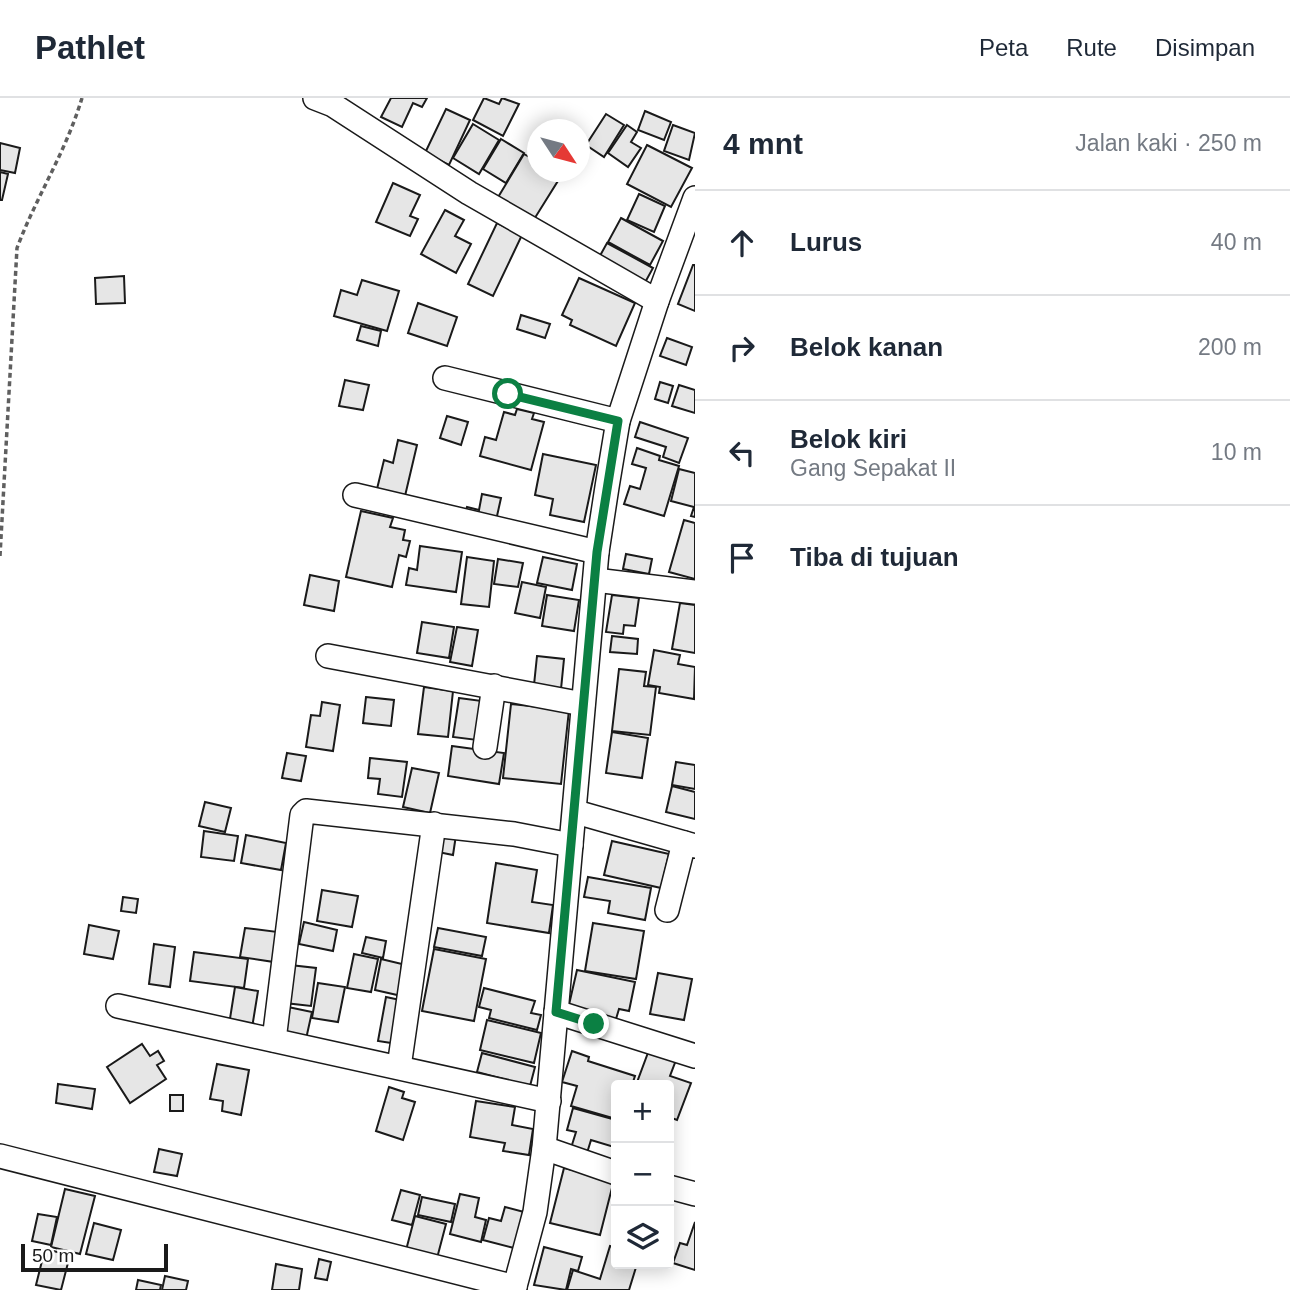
<!DOCTYPE html>
<html lang="id">
<head>
<meta charset="utf-8">
<style>
  :root { --surface:#fff; --page:#f6f6f7; --text:#1f2937; --muted:#747a83; --line:#e0e1e3 }
  body { margin:0; font-family:Arial,sans-serif; background:var(--page); color:var(--text) }
  .controls { position:absolute; right:21px; bottom:21px; display:grid; overflow:hidden; border-radius:7px; box-shadow:0 4px 18px #0003 }
  .controls button { width:63px; height:63px; display:grid; place-items:center; padding:0; border:0; border-bottom:2px solid var(--line); background:var(--surface); color:var(--text); font:35px sans-serif }
  .compass { position:absolute; left:527px; top:21px; width:63px; height:63px; border-radius:50%; background:var(--surface); box-shadow:0 4px 18px #0003; rotate:126deg }
  .scale { position:absolute; left:21px; bottom:18px; width:147px; box-sizing:border-box; padding-left:7px; border:4px solid #1a1a1a; border-top:0; font-size:19px; line-height:24px; white-space:nowrap; color:#1a1a1a; -webkit-text-stroke:5px #fff; paint-order:stroke }
  .stop { position:absolute; width:21px; height:21px; margin:-16px; border:5px solid #0b8043; border-radius:50%; background:#fff }
  .stop.end { background:#0b8043; border-color:#fff; box-shadow:0 2px 7px #0008 }
  .list { margin:0; padding:0; list-style:none }
  h2 { display:flex; justify-content:space-between; align-items:center; height:91px; margin:0; padding:0 28px; font-size:30px }
  h2 small { font-size:23px; font-weight:400; color:var(--muted) }
  .list li { display:grid; grid-template-columns:46px 1fr auto; gap:21px; align-items:center; box-sizing:border-box; height:105px; padding:0 28px; border-top:2px solid var(--line) }
  .list b { display:block; font-size:26px; white-space:nowrap }
  .list p { margin:0; font-size:23px; white-space:nowrap; color:var(--muted) }
  .list em { font-size:23px; font-style:normal; color:var(--muted) }
  .icon { flex:none; width:38px; height:38px; fill:none; stroke:currentColor; stroke-width:2; stroke-linecap:round; stroke-linejoin:round }
  .map { position:relative; flex:none; width:695px; height:1192px; overflow:hidden }
  header { display:flex; align-items:center; gap:42px; box-sizing:border-box; height:98px; padding:0 35px; background:var(--surface); border-bottom:2px solid var(--line) }
  header strong { font-size:33px }
  nav { display:flex; gap:38px; margin-inline-start:auto; font-size:24px }
  main { display:flex }
  aside { flex:1; background:var(--surface) }
  .map>svg:first-child { display:block }
  .building { fill:#e6e6e6; stroke:#1a1a1a; stroke-width:2 }
  .lines { fill:none; stroke-linecap:round; stroke-linejoin:round }
  .minor-casing { stroke:#1a1a1a; stroke-width:26 }
  .path { stroke:#5f5f5f; stroke-width:3.5; stroke-dasharray:5 3.5; stroke-linecap:butt }
  .minor { stroke:#fff; stroke-width:23 }
  .route { stroke:#0b8043; stroke-width:9 }
</style>
</head>
<body>
<header>
<strong>Pathlet</strong>
<nav><a>Peta</a><a>Rute</a><a>Disimpan</a></nav>
</header>
<main>
<div class="map">
<svg width="695" height="1192" viewBox="0 0 695 1192">
  <rect width="100%" height="100%" fill="#fff"/>
  <g class="building">
    <path d="M391,0H427L422,9L413,5L402,29L381,19Z"/>
    <path d="M484,0L499,6L502,0L519,6L503,38L473,22Z"/>
    <path d="M446,11L470,22L449,67L425,55Z"/>
    <path d="M645,13L671,24L664,42L638,32Z"/>
    <path d="M606,16L624,27L604,59L586,47Z"/>
    <path d="M473,26L499,42L479,76L453,60Z"/>
    <path d="M627,27L637,34L631,44L641,50L628,69L608,55Z"/>
    <path d="M673,27L695,35L689,62L664,53Z"/>
    <path d="M501,41L524,55L506,85L483,71Z"/>
    <path d="M0,45L20,50L15,75L0,72Z"/>
    <path d="M647,47L692,70L671,109L627,86Z"/>
    <path d="M524,56L538,64V74H554L561,78L533,123L497,101Z"/>
    <path d="M0,74L8,76L2,102H0Z"/>
    <path d="M393,85L420,97L410,118L418,121L410,138L376,124Z"/>
    <path d="M639,96L665,108L654,134L627,122Z"/>
    <path d="M445,112L464,122L455,138L471,146L456,175L421,156Z"/>
    <path d="M621,120L663,143L650,167L608,144Z"/>
    <path d="M497,125L522,137L493,198L468,186Z"/>
    <path d="M607,145L653,170L642,190L596,165Z"/>
    <path d="M693,167H695V213L678,206Z"/>
    <path d="M124,178L125,205L96,206L95,180Z"/>
    <path d="M579,180L635,205L616,248L570,227L572,222L562,217Z"/>
    <path d="M362,182L399,193L387,233L334,218L341,192L357,197Z"/>
    <path d="M418,205L457,219L447,248L408,235Z"/>
    <path d="M521,217L550,226L545,240L517,231Z"/>
    <path d="M361,228L381,233L378,248L357,242Z"/>
    <path d="M667,240L692,249L686,267L660,258Z"/>
    <path d="M345,282L369,287L363,312L339,308Z"/>
    <path d="M660,284L673,288L668,305L655,301Z"/>
    <path d="M679,287L695,292V315L672,308Z"/>
    <path d="M517,311L534,315L532,321L544,324L531,372L480,358L485,339L496,342L504,314L515,317Z"/>
    <path d="M447,318L468,324L461,347L440,340Z"/>
    <path d="M640,324L688,340L679,365L663,359L666,349L635,339Z"/>
    <path d="M398,342L417,347L405,398L377,391L384,362L393,365Z"/>
    <path d="M637,350L660,358L659,362L679,368L664,418L624,406L630,388L640,391L646,370L632,366Z"/>
    <path d="M543,356L596,367L584,424L550,417L553,401L535,397Z"/>
    <path d="M679,371L695,375V419L691,418L694,409L671,403Z"/>
    <path d="M482,396L501,400L495,427L464,420L467,409L479,412Z"/>
    <path d="M361,413L393,420L390,429L405,432L403,442L410,443L406,459L399,457L392,489L346,479Z"/>
    <path d="M684,422L695,425V481L669,474Z"/>
    <path d="M420,448L462,454L456,494L406,487L409,470L417,472Z"/>
    <path d="M626,456L652,461L649,476L623,471Z"/>
    <path d="M467,459L494,463L489,509L461,506Z"/>
    <path d="M543,459L577,466L572,492L537,485Z"/>
    <path d="M498,461L523,465L518,489L494,486Z"/>
    <path d="M310,477L339,483L334,513L304,507Z"/>
    <path d="M522,484L546,489L540,520L515,515Z"/>
    <path d="M547,497L579,502L574,533L542,528Z"/>
    <path d="M612,497L639,500L635,528L624,527L623,536L606,534Z"/>
    <path d="M680,505L695,507V555L672,551Z"/>
    <path d="M422,524L454,529L449,560L417,555Z"/>
    <path d="M457,529L478,532L472,568L450,564Z"/>
    <path d="M612,538L638,541L637,556L610,554Z"/>
    <path d="M654,552L680,557L678,566L695,569L694,601L659,595L660,589L648,587Z"/>
    <path d="M537,558L564,561L561,591L534,587Z"/>
    <path d="M619,571L646,574L644,588L656,589L650,637L612,633Z"/>
    <path d="M424,589L453,593L448,639L418,636Z"/>
    <path d="M366,599L394,602L391,628L363,625Z"/>
    <path d="M459,600L482,603L477,642L453,639Z"/>
    <path d="M322,604L340,607L333,653L306,649L311,617L320,618Z"/>
    <path d="M511,606L569,612L561,686L503,680Z"/>
    <path d="M612,634L648,640L642,680L606,675Z"/>
    <path d="M452,648L504,655L499,686L448,678Z"/>
    <path d="M287,655L306,658L301,683L282,680Z"/>
    <path d="M370,660L407,664L402,699L378,696L380,681L368,680Z"/>
    <path d="M676,664L695,667V691L672,687Z"/>
    <path d="M412,670L439,675L430,715L403,709Z"/>
    <path d="M672,688L695,694V721L666,714Z"/>
    <path d="M205,704L231,710L225,734L199,728Z"/>
    <path d="M204,733L238,738L234,763L201,759Z"/>
    <path d="M441,735L456,737L453,757L438,754Z"/>
    <path d="M246,737L286,745L281,772L241,765Z"/>
    <path d="M612,743L669,756L661,790L604,777Z"/>
    <path d="M496,765L537,772L532,804L553,807L549,835L487,825Z"/>
    <path d="M588,779L651,790L645,822L608,815L610,803L584,799Z"/>
    <path d="M322,792L358,798L352,829L317,823Z"/>
    <path d="M123,799L138,801L136,815L121,813Z"/>
    <path d="M304,824L337,832L333,853L299,846Z"/>
    <path d="M593,825L644,833L636,881L585,873Z"/>
    <path d="M89,827L119,833L113,861L84,856Z"/>
    <path d="M245,830L278,834L274,864L240,859Z"/>
    <path d="M438,830L486,839L482,858L434,849Z"/>
    <path d="M366,839L386,843L383,860L362,855Z"/>
    <path d="M154,846L175,849L170,889L149,886Z"/>
    <path d="M434,851L486,861L474,923L422,913Z"/>
    <path d="M194,854L248,861L244,890L190,883Z"/>
    <path d="M354,856L378,861L371,894L347,890Z"/>
    <path d="M381,861L402,866L401,873L411,875L406,899L375,892Z"/>
    <path d="M290,867L316,870L311,908L285,905Z"/>
    <path d="M577,872L635,884L629,913L619,911L616,921L568,911Z"/>
    <path d="M658,875L692,881L684,922L650,916Z"/>
    <path d="M318,885L345,889L338,924L312,920Z"/>
    <path d="M235,889L258,893L252,930L229,927Z"/>
    <path d="M484,890L535,903L531,915L541,917L537,932L489,920L491,912L479,909Z"/>
    <path d="M386,899L405,903L398,946L378,943Z"/>
    <path d="M288,909L312,914L306,941L283,936Z"/>
    <path d="M487,922L541,935L534,965L480,952Z"/>
    <path d="M142,946L150,958L158,953L164,963L157,967L166,981L130,1005L107,969Z"/>
    <path d="M649,952L676,962L670,978L691,985L677,1022L669,1019V987H636Z"/>
    <path d="M572,953L589,959L588,963L635,978L632,987H616V1021L571,1008L577,988L562,984Z"/>
    <path d="M482,955L535,969L530,988L477,974Z"/>
    <path d="M217,966L249,972L241,1017L222,1013L223,1003L210,1001Z"/>
    <path d="M58,986L95,991L92,1011L56,1005Z"/>
    <path d="M389,989L404,994L402,1000L415,1004L403,1042L376,1033Z"/>
    <rect x="170" y="997" width="13" height="16"/>
    <path d="M476,1003L515,1009L512,1027L533,1031L529,1057L503,1053L505,1045L470,1039Z"/>
    <path d="M573,1010L616,1022L614,1049L591,1042L587,1055L571,1050L576,1034L567,1032Z"/>
    <path d="M159,1051L182,1056L177,1078L154,1074Z"/>
    <path d="M564,1070L614,1082L600,1137L550,1125Z"/>
    <path d="M65,1091L95,1098L80,1156L51,1149Z"/>
    <path d="M401,1092L420,1097L412,1127L392,1122Z"/>
    <path d="M460,1096L479,1100L475,1119L486,1122L481,1144L450,1136Z"/>
    <path d="M422,1099L455,1106L451,1124L418,1117Z"/>
    <path d="M505,1109L524,1114L514,1150L483,1142L489,1120L501,1123Z"/>
    <path d="M38,1116L57,1119L51,1147L32,1143Z"/>
    <path d="M415,1118L446,1126L436,1164L405,1156Z"/>
    <path d="M695,1124V1172L673,1165L680,1145L687,1147Z"/>
    <path d="M94,1125L121,1132L113,1162L86,1156Z"/>
    <path d="M610,1148L616,1150V1166H637L629,1192H567L573,1172L600,1181Z"/>
    <path d="M544,1149L582,1159L578,1173L571,1171L566,1192L534,1187Z"/>
    <path d="M45,1151L70,1157L61,1192L36,1187Z"/>
    <path d="M319,1161L331,1164L327,1182L315,1180Z"/>
    <path d="M276,1166L302,1171L299,1192H272Z"/>
    <path d="M165,1178L188,1183L186,1192H162Z"/>
    <path d="M138,1182L161,1187L160,1192H136Z"/>
  </g>
  <g class="lines">
    <g class="minor-casing">
      <g id="minor">
        <path d="M315,0L333,7L469,95L657,203"/>
        <path d="M445,280L618,323"/>
        <path d="M355,397L597,454"/>
        <path d="M595,482L695,494"/>
        <path d="M328,558L583,606"/>
        <path d="M485,649L494,588"/>
        <path d="M576,714L695,748"/>
        <path d="M667,812L684,745"/>
        <path d="M118,908L549,1003"/>
        <path d="M556,914L695,958"/>
        <path d="M274,942L302,717L306,713L514,736L571,747"/>
        <path d="M399,969L434,726"/>
        <path d="M544,1050L616,1075"/>
        <path d="M0,1058L515,1189"/>
        <path d="M669,1089L695,1096"/>
        <path d="M514,1192L535,1114L544,1050L597,454L607,389L618,323L657,203L695,100"/>
      </g>
    </g>
    <path class="path" d="M0,458L17,150C37,97 65,56 82,0"/>
    <use href="#minor" class="minor"/>
  </g>
  <g class="lines">
    <path class="route" d="M508,296L618,323L597,454L556,914L594,926"/>
  </g>
</svg>
<div class="controls">
<button>+</button>
<button>−</button>
<button><svg class="icon" aria-label="layers" viewBox="0 0 24 24"><path d="M12 4l9 5-9 5-9-5zM3 14l9 5 9-5"/></svg></button>
</div>
<svg class="compass" viewBox="-18 -18 36 36"><path d="M0-13l5 13h-10z" fill="#e53935"/><path d="M0 13l5-13h-10z" fill="#747a83"/></svg>
<div class="scale">50 m</div>
<div class="stop" style="left:508px;top:296px"></div>
<div class="stop end" style="left:594px;top:926px"></div>
</div>
<aside>
<h2>4 mnt<small>Jalan kaki · 250 m</small></h2>
<ul class="list">
<li><svg class="icon" aria-label="ahead" viewBox="0 0 24 24"><path d="M12 20V5M6 11l6-6 6 6"/></svg><div><b>Lurus</b></div><em>40 m</em></li>
<li><svg class="icon" aria-label="right" viewBox="0 0 24 24"><path d="M7 20v-9h11M14 6l5 5-5 5"/></svg><div><b>Belok kanan</b></div><em>200 m</em></li>
<li><svg class="icon" aria-label="left" viewBox="0 0 24 24"><path d="M17 20v-9H6M10 6l-5 5 5 5"/></svg><div><b>Belok kiri</b><p>Gang Sepakat II</p></div><em>10 m</em></li>
<li><svg class="icon" aria-label="arrive" viewBox="0 0 24 24"><path d="M6 21V4h12l-3 4 3 4H6"/></svg><div><b>Tiba di tujuan</b></div></li>
</ul>
</aside>
</main>
</body>
</html>
